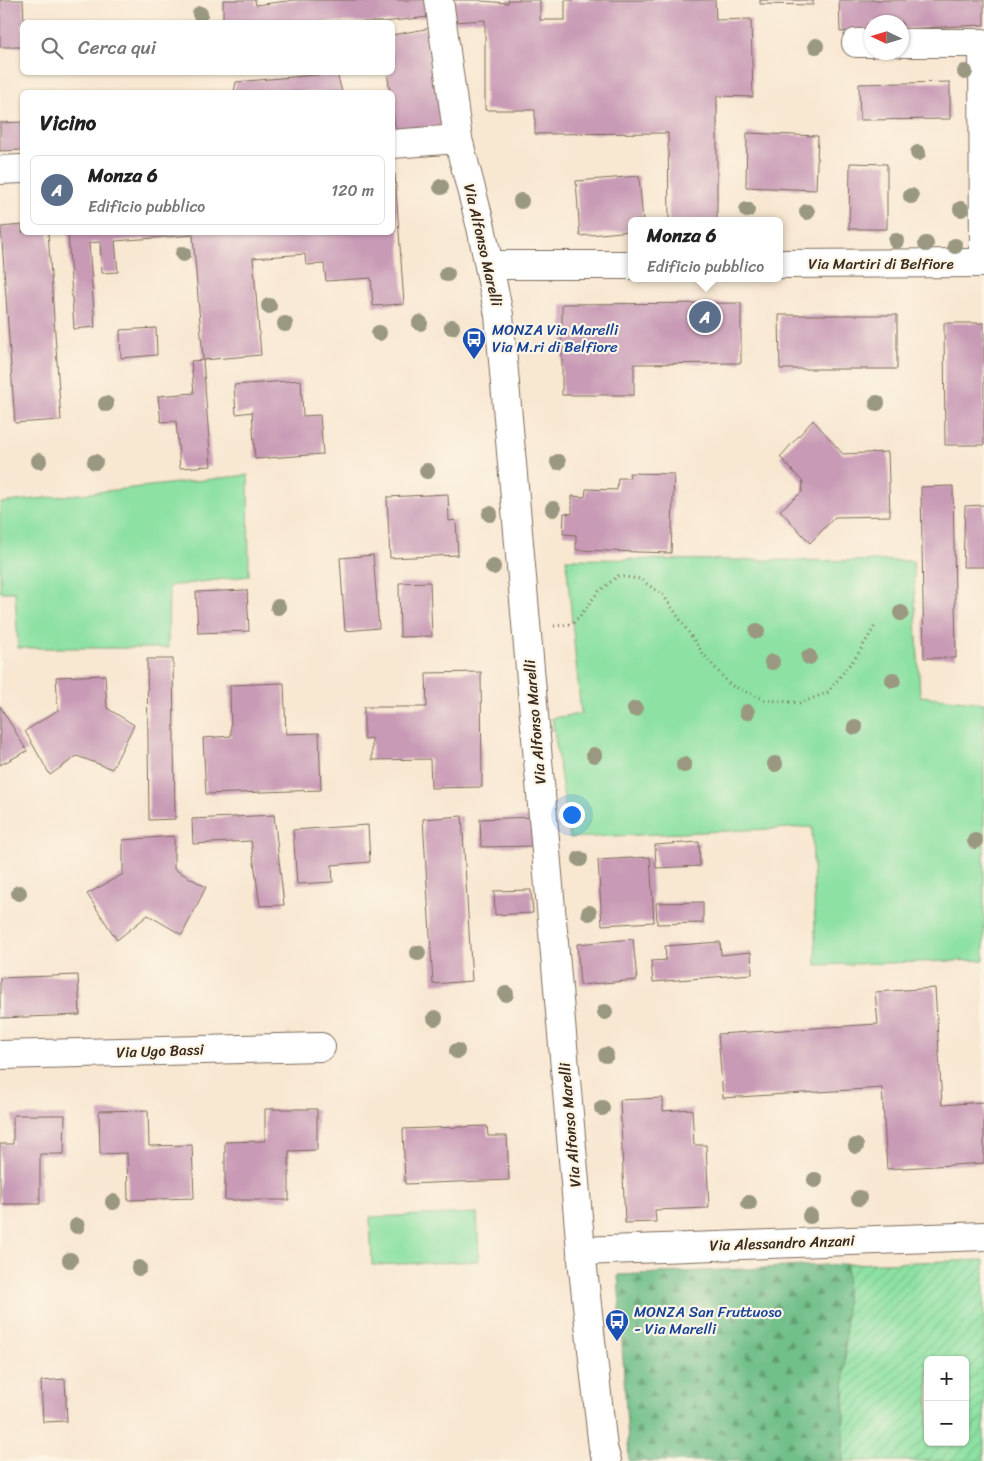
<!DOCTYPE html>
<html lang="it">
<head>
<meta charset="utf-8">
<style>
  :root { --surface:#fff; --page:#f2f2f2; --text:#222; --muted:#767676; --line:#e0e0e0; --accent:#0f766e }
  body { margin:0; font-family:Sriracha,sans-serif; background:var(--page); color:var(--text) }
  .controls { position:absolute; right:15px; bottom:15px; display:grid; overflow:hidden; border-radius:8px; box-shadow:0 1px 4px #0004 }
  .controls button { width:45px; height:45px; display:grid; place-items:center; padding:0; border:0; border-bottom:1px solid var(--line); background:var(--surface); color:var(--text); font:25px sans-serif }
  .compass { position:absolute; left:864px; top:15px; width:45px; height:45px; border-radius:50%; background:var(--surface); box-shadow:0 1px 4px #0004; rotate:274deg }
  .you { position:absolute; left:571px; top:814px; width:18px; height:18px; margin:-12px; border:4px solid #fff; border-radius:50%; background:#1a73e8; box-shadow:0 0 0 8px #1a73e833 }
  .badge { display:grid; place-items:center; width:32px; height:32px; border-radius:50%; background:var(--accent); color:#fff; font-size:16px; font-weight:700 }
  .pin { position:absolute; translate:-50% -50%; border:2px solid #fff; box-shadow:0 1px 5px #0006 }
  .popup { position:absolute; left:628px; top:217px; width:155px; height:65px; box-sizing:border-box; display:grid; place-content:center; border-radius:8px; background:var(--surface); filter:drop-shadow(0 1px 4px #0005); font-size:16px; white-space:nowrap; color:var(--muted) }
  .popup b { font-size:19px; color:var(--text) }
  .popup::after { content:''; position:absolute; left:50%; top:100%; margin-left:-10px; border:10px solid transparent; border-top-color:var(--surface) }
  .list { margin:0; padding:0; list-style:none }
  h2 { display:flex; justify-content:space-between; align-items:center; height:65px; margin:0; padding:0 20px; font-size:21px }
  h2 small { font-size:16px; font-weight:400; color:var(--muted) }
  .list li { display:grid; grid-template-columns:32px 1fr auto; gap:15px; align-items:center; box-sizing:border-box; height:70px; margin:0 10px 10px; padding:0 10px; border:1px solid var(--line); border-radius:8px }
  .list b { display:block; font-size:19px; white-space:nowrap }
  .list p { margin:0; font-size:16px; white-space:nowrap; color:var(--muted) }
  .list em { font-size:16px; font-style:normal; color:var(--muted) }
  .icon { flex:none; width:28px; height:28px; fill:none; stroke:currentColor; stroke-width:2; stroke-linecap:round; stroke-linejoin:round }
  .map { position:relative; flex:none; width:984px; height:1461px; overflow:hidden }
  .search { position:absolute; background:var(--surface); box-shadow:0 1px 4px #0004; left:20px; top:20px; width:375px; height:55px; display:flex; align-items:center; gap:12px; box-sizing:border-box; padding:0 18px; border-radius:8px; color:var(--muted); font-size:19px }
  .panel { position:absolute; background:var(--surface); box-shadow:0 1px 4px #0004; left:20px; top:90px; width:375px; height:145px; border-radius:8px }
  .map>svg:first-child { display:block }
  .green { fill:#8ce1a3; stroke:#648660 }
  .forest { fill:url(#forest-firs); stroke:#567454 }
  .garden { fill:url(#garden-furrows); stroke:#648660; fill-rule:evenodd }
  .building { fill:#c89ab5 }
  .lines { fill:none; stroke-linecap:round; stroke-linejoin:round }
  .street-casing { stroke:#7d6c5d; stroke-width:30 }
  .path { stroke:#7d6c5d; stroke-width:3; stroke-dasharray:1 4; stroke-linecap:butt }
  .street { stroke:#fff; stroke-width:28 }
  .tree { fill:#9b9881 }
  .labels { text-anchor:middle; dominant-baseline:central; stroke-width:4.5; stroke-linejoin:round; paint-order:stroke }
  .street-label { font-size:15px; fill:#3b2a1e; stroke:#fcf5e5 }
  .transit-label { font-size:15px; fill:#164399; stroke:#fcf5e5; text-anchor:start }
</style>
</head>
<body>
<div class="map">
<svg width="984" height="1461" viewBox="0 0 984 1461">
  <defs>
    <pattern id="forest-firs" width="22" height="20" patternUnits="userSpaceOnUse" patternTransform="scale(1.25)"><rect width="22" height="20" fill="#71bf89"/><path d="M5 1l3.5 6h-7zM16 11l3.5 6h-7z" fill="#5e9b6f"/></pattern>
    <pattern id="garden-furrows" width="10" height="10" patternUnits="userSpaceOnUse" patternTransform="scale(1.25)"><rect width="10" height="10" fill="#8ce1a3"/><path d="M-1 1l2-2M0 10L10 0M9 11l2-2" fill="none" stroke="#7ac18c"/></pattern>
  </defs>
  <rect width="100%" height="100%" fill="#fcf5e5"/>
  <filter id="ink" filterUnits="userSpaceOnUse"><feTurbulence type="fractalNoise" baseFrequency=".02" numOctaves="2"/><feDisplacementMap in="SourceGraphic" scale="10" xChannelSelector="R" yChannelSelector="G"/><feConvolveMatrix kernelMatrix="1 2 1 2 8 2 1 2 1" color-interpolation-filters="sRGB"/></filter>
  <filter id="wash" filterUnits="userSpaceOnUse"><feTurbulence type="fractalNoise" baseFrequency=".0096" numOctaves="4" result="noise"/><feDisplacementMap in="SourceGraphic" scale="20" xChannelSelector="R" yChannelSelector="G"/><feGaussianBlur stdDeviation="1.12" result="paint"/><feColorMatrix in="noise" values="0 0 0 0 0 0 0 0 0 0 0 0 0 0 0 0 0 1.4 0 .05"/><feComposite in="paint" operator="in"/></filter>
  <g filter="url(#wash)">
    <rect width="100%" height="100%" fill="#f8e7d1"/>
    <g class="green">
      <path d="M248,475L249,576L169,586L168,648H18L15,592H0V503Z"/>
      <path d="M566,559L913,561L920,696L984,703V960L816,965L812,827L570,838L552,718L581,714Z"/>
      <path d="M477,1213L479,1261L372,1265L370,1217Z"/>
    </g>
    <path class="forest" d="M847,1264L843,1461H629L618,1275Z"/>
    <path class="garden" d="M984,1260V1461H843L847,1264ZM928,1360H965V1442H928Z"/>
    <g id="blocks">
      <g class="building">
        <path d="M0,0H23L24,22H22V47H0Z"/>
        <path d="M223,0H255L256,5L295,0H426L429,17L383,22H223Z"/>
        <path d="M451,0H480L481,1L508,3V0H540V20H565V0H715L716,20L751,19L753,97L717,96V221H669L668,133L535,134V110H485V20L454,22Z"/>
        <path d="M760,0H813V5L760,4Z"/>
        <path d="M839,0H984V25L902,29V22H872V30L840,32Z"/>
        <path d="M431,28L446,127L396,130L392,110V92H390L387,72H392V35Z"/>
        <path d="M337,73L342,92H234L236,82Z"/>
        <path d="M950,82V119L860,120L859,84Z"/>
        <path d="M22,122V150L0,151V123Z"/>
        <path d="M747,133L818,136L816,190L746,187Z"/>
        <path d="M850,163L887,164V229H849Z"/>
        <path d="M392,174H395L404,304L373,306L371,278L326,281L324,264L306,265L305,254L253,258L261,355L203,360L193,235L115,241L118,272L102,273L100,242L89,243L95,327L74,329L68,232H392Z"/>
        <path d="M639,176L643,221H631V231L580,236L576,181Z"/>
        <path d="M22,225V232H48L61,420L15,423L1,227Z"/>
        <path d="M741,303V363L634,364V395H562V304Z"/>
        <path d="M779,315H897V369H780Z"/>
        <path d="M944,323H984V445H945Z"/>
        <path d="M156,328L157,355L121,358L120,330Z"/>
        <path d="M203,360L211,466L180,468L176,421L161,422L158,396L194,393L191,361Z"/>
        <path d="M301,380L303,416L320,415L323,454L255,459L252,412L236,414L234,385Z"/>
        <path d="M813,420L843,454L888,452L890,516L835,517L810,543L780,510L802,492L803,482L780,457Z"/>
        <path d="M629,473L674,474L671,553L576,550V535L563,534L564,513L572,514V496L585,497L586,489L617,490L618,478H630Z"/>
        <path d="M953,486L956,658H924L921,487Z"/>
        <path d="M448,494L449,521L456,520L458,555L390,558L387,497Z"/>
        <path d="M984,505V567H963L965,506Z"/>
        <path d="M373,555L379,628L345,631L340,558Z"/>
        <path d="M430,582L432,636L400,637L399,583Z"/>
        <path d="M247,590L249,631L198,633L196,592Z"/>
        <path d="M147,659H173L175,819L149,820Z"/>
        <path d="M481,672L482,787L431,788L430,759L372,760V738L364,739V707H427L426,673Z"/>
        <path d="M105,675L107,708L134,725L112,769L77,756L50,775L25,731L58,710L56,677Z"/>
        <path d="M284,683L286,734L319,733L321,790L206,794L203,738L231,736L230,685Z"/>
        <path d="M0,706L27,751L0,765Z"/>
        <path d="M274,815L284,905L260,906L251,841L193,844L192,819Z"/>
        <path d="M462,816L472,981L433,984L423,819Z"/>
        <path d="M534,817L535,846L481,847L480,819Z"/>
        <path d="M368,825L370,862L332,865L333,882L297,884L293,830Z"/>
        <path d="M174,836V869L206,887L182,935L148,915L117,940L87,894L123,874V840Z"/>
        <path d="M699,842L700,866L656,868L655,845Z"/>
        <path d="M650,857L654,922L602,925L598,860Z"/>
        <path d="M531,890L533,913L495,915L494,891Z"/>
        <path d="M703,902V923L657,924L656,903Z"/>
        <path d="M633,939L637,980L580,985L577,944Z"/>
        <path d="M720,942L721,955L751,952L752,974L653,982L651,961L666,960L665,946Z"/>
        <path d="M78,975L80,1015L0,1018V978Z"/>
        <path d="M935,988L942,1105L984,1102V1163L887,1169L882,1088L723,1098L718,1034L878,1024L875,992Z"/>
        <path d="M663,1098V1111L692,1109L694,1145H706L709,1208L655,1210L656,1222L625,1223L620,1100Z"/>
        <path d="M265,1109H317V1150L289,1151V1200H225V1142L265,1141Z"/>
        <path d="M148,1110L149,1146L192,1145L194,1198L128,1200L127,1153L100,1154L99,1111Z"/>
        <path d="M13,1115H65L64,1154H40V1204H0V1144H13Z"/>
        <path d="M487,1126L488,1136H507L509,1180L405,1184L403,1129Z"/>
        <path d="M65,1379L67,1421L43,1422L41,1381Z"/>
      </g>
    </g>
  </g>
  <g filter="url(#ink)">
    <use href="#blocks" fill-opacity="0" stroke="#7d6c5d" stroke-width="1"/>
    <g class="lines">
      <g class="street-casing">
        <g id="street">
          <path d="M439,0L458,139L481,227L499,315L581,1251L603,1448L607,1461"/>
          <path d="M856,43H872"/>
          <path d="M902,43H983L984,263"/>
          <path d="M392,144L458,139"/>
          <path d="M0,170L22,169"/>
          <path d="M779,264L984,263"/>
          <path d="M489,265H631"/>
          <path d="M0,1055L321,1047"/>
          <path d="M581,1251L984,1236"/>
        </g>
      </g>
      <path class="path" d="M554,626L572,624L580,616L598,592L618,576L640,579L664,596L704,655L730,685L765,700L801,703L828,692L858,654L875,626"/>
      <use href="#street" class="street"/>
    </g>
    <g class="tree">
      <circle cx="200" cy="14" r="8"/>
      <circle cx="816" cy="46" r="8"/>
      <circle cx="965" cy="72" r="8"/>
      <circle cx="918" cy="153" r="8"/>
      <circle cx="441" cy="187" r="8"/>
      <circle cx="911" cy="196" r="8"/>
      <circle cx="521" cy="201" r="8"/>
      <circle cx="961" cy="209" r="8"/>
      <circle cx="747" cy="210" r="8"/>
      <circle cx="807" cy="212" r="8"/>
      <circle cx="896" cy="241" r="8"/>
      <circle cx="926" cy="244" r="8"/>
      <circle cx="955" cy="246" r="8"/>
      <circle cx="183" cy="254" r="8"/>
      <circle cx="447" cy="274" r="8"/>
      <circle cx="269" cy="306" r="8"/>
      <circle cx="420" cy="323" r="8"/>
      <circle cx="285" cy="324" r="8"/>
      <circle cx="452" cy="327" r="8"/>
      <circle cx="379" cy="333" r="8"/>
      <circle cx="877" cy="403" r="8"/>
      <circle cx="106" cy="404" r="8"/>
      <circle cx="39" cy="461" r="8"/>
      <circle cx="95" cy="462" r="8"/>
      <circle cx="558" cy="462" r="8"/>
      <circle cx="427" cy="471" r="8"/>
      <circle cx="553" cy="509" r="8"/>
      <circle cx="490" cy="514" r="8"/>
      <circle cx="493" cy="567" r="8"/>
      <circle cx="278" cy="607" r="8"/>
      <circle cx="901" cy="613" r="8"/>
      <circle cx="757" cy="631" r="8"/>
      <circle cx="809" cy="657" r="8"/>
      <circle cx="772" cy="662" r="8"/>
      <circle cx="893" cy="680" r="8"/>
      <circle cx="635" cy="709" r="8"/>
      <circle cx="747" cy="712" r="8"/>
      <circle cx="855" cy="727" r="8"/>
      <circle cx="594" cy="755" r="8"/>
      <circle cx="775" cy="764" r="8"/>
      <circle cx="684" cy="765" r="8"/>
      <circle cx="975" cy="841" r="8"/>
      <circle cx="580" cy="859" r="8"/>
      <circle cx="19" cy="893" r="8"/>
      <circle cx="589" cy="913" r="8"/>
      <circle cx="418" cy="953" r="8"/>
      <circle cx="506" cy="994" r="8"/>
      <circle cx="605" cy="1012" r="8"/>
      <circle cx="435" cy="1018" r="8"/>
      <circle cx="457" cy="1051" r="8"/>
      <circle cx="606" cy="1055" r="8"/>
      <circle cx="602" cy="1108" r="8"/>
      <circle cx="856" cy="1146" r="8"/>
      <circle cx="815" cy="1180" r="8"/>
      <circle cx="859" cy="1198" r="8"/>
      <circle cx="113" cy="1202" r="8"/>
      <circle cx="749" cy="1203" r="8"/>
      <circle cx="810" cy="1216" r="8"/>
      <circle cx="77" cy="1226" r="8"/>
      <circle cx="70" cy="1260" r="8"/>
      <circle cx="139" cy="1268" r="8"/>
    </g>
  </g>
  <defs>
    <g id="bus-pin" transform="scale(1.25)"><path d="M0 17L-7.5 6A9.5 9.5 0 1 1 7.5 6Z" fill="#1a4fb4" stroke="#fcf5e5"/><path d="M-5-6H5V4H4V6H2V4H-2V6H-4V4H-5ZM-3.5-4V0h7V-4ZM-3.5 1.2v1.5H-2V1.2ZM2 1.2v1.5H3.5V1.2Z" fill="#fff"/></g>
  </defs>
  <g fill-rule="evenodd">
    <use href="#bus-pin" x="474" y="339"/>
    <use href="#bus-pin" x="617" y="1321"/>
  </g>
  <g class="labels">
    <g class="street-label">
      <text transform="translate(483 245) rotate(77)">Via Alfonso Marelli</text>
      <text x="881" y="264">Via Martiri di Belfiore</text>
      <text transform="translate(535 722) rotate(-95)">Via Alfonso Marelli</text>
      <text transform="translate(160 1051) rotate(-2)">Via Ugo Bassi</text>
      <text transform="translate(570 1125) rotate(-95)">Via Alfonso Marelli</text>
      <text transform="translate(782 1243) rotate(-2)">Via Alessandro Anzani</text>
    </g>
    <g class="transit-label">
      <text x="492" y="330">MONZA Via Marelli<tspan x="492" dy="17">Via M.ri di Belfiore</tspan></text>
      <text x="634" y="1312">MONZA San Fruttuoso<tspan x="634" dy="17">- Via Marelli</tspan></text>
    </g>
  </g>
</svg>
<div class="controls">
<button>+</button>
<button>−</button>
</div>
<svg class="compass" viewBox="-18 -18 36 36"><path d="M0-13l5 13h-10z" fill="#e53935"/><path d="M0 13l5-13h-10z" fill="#767676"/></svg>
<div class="you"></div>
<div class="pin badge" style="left:705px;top:317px;background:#5c6f8a">A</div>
<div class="popup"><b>Monza 6</b>Edificio pubblico</div>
<div class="search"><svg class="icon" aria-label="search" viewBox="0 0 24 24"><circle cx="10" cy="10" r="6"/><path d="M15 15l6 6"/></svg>Cerca qui</div>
<section class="panel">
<h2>Vicino<small></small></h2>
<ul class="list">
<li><span class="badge" style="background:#5c6f8a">A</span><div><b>Monza 6</b><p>Edificio pubblico</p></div><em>120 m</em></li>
</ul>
</section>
</div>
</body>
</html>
